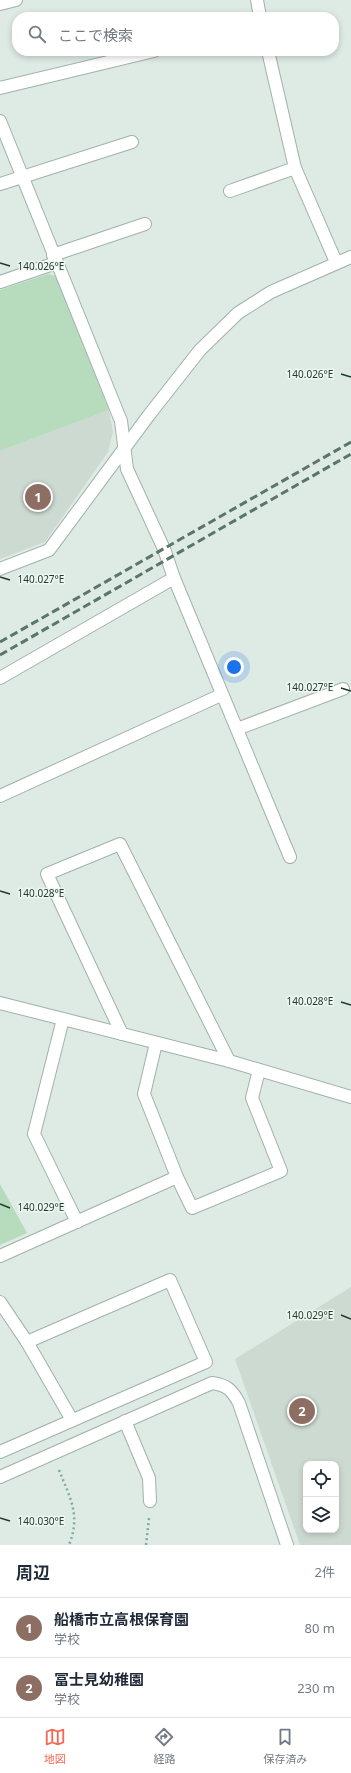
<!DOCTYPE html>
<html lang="ja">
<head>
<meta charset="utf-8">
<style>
  :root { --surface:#fff; --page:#f6f6f7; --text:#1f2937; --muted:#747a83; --line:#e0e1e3; --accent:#f46953 }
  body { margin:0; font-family:"Noto Sans","Noto Sans JP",sans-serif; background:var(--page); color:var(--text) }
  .controls { position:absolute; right:12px; bottom:12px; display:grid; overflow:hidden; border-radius:8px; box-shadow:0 2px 6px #0003 }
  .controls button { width:36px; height:36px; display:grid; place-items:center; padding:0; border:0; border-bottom:1px solid var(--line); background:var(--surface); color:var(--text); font:20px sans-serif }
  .you { position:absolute; left:234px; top:667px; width:14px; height:14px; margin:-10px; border:3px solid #fff; border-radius:50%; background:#1a73e8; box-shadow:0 0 0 6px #1a73e833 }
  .badge { display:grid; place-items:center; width:26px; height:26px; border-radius:50%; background:var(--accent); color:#fff; font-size:13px; font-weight:700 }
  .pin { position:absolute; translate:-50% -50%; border:2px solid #fff; box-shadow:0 1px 4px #0006 }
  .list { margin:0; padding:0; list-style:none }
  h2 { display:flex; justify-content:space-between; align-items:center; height:52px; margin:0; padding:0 16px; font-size:17px }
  h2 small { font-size:13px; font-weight:400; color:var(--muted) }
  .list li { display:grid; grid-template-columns:26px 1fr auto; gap:12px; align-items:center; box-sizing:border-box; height:60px; padding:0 16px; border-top:1px solid var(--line) }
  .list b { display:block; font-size:15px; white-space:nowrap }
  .list p { margin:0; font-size:13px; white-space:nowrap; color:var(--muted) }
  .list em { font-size:13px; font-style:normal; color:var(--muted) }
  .icon { flex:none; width:22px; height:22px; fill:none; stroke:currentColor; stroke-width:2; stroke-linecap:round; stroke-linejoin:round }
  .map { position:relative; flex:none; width:351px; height:1545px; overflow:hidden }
  .search { position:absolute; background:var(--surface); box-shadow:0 2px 6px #0003; left:12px; right:12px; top:12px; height:44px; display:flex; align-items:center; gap:10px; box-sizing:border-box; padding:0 14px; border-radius:16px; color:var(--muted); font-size:15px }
  .sheet { height:172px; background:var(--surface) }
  nav { display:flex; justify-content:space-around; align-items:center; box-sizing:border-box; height:56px; border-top:1px solid var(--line); background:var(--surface); font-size:11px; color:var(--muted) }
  nav a { display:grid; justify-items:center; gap:2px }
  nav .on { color:var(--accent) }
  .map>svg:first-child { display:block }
  .built { fill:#cddad2; fill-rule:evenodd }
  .green { fill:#b6dcbd }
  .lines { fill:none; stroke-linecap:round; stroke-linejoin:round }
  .lane-casing { stroke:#a1b2aa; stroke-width:14 }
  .street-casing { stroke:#a1b2aa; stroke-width:14 }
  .path { stroke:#7eae9a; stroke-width:2.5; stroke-dasharray:2 3; stroke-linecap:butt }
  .lane { stroke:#fff; stroke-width:12 }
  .street { stroke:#fff; stroke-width:12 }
  .rail { stroke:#5a766b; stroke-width:3; stroke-dasharray:8 4; stroke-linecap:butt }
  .ticks { fill:none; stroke:#203a30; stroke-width:1.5 }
  .ticks-label { font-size:10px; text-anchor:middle; fill:#203a30; stroke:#eff7f2; stroke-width:3; stroke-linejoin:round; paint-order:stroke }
</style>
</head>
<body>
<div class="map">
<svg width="351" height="1545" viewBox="0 0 351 1545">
  <rect width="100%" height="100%" fill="#deeae4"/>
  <g class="built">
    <path d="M109,410L113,432L108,452L45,542L0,559V451Z"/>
    <path d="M351,1287V1545H300L235,1359ZM306,1464H336V1530H306Z"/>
  </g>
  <g class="green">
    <path d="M48,274L56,276L109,410L0,451V290Z"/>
    <path d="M0,1184L27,1233L0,1245Z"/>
  </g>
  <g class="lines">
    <g class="lane-casing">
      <g id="lane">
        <path d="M0,4L16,0"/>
        <path d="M0,184L132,142"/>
        <path d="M230,191L295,168"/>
        <path d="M53,255L145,224"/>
        <path d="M0,282L56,263"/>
        <path d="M174,578L290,857"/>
        <path d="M237,729L343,689"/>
        <path d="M0,796L221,695"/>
        <path d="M63,1019L34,1134L77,1222"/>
        <path d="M122,1034L47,874L120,844L229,1061"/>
        <path d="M156,1043L144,1094L177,1177L192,1208L281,1171L252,1098L259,1070"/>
        <path d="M0,1256L177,1177"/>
        <path d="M125,1421L149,1478L150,1501"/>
        <path d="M0,1452L206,1362L170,1280L27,1342"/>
      </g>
    </g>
    <g class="street-casing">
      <g id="street">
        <path d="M257,0L260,17"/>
        <path d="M268,51L295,168L336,262"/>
        <path d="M0,88L154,51"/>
        <path d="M0,121L121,421L127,469L164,549L174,578L0,678"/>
        <path d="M0,569L49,550L149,415L200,350L238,313L271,292L351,257"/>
        <path d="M0,1003L229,1061L351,1097"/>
        <path d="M0,1302L27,1342L72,1420"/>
        <path d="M0,1477L212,1383C227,1385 232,1390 239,1403L287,1545"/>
      </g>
    </g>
    <g class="path">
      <path d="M59,1470C70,1498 81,1515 69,1545"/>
      <path d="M146,1545L149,1518"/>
    </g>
    <use href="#lane" class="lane"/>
    <use href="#street" class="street"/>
    <g class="rail">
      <path d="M0,642L351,442"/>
      <path d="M0,655L351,454"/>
    </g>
  </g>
  <path class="ticks" d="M0,263L10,266M341,374L351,377M0,577L10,580M341,688L351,691M0,891L10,894M341,1002L351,1005M0,1204L10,1208M341,1315L351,1319M0,1518L10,1521"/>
  <g class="ticks-label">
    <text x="41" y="270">140.026°E</text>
    <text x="310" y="378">140.026°E</text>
    <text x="41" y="583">140.027°E</text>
    <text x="310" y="691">140.027°E</text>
    <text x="41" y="897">140.028°E</text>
    <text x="310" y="1005">140.028°E</text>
    <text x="41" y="1211">140.029°E</text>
    <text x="310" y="1319">140.029°E</text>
    <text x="41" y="1525">140.030°E</text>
  </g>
</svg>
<div class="controls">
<button><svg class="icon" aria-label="locate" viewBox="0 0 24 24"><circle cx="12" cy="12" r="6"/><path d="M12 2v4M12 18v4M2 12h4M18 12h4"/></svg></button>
<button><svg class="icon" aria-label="layers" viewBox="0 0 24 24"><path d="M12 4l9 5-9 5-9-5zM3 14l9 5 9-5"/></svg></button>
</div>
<div class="you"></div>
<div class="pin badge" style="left:38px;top:497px;background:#8d6e63">1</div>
<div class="pin badge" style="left:302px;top:1411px;background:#8d6e63">2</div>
<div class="search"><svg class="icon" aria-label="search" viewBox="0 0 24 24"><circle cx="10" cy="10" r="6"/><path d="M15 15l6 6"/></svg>ここで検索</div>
</div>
<section class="sheet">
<h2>周辺<small>2件</small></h2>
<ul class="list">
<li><span class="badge" style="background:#8d6e63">1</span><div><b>船橋市立高根保育園</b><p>学校</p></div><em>80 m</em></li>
<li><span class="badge" style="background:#8d6e63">2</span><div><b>冨士見幼稚園</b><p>学校</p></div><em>230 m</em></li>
</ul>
</section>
<nav>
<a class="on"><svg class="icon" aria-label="map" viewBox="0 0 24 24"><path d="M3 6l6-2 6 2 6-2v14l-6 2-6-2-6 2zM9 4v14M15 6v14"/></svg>地図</a>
<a><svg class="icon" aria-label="directions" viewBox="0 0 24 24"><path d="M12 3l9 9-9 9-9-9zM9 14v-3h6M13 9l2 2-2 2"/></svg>経路</a>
<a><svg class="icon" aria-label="saved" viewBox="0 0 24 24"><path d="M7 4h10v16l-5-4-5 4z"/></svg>保存済み</a>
</nav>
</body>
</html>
